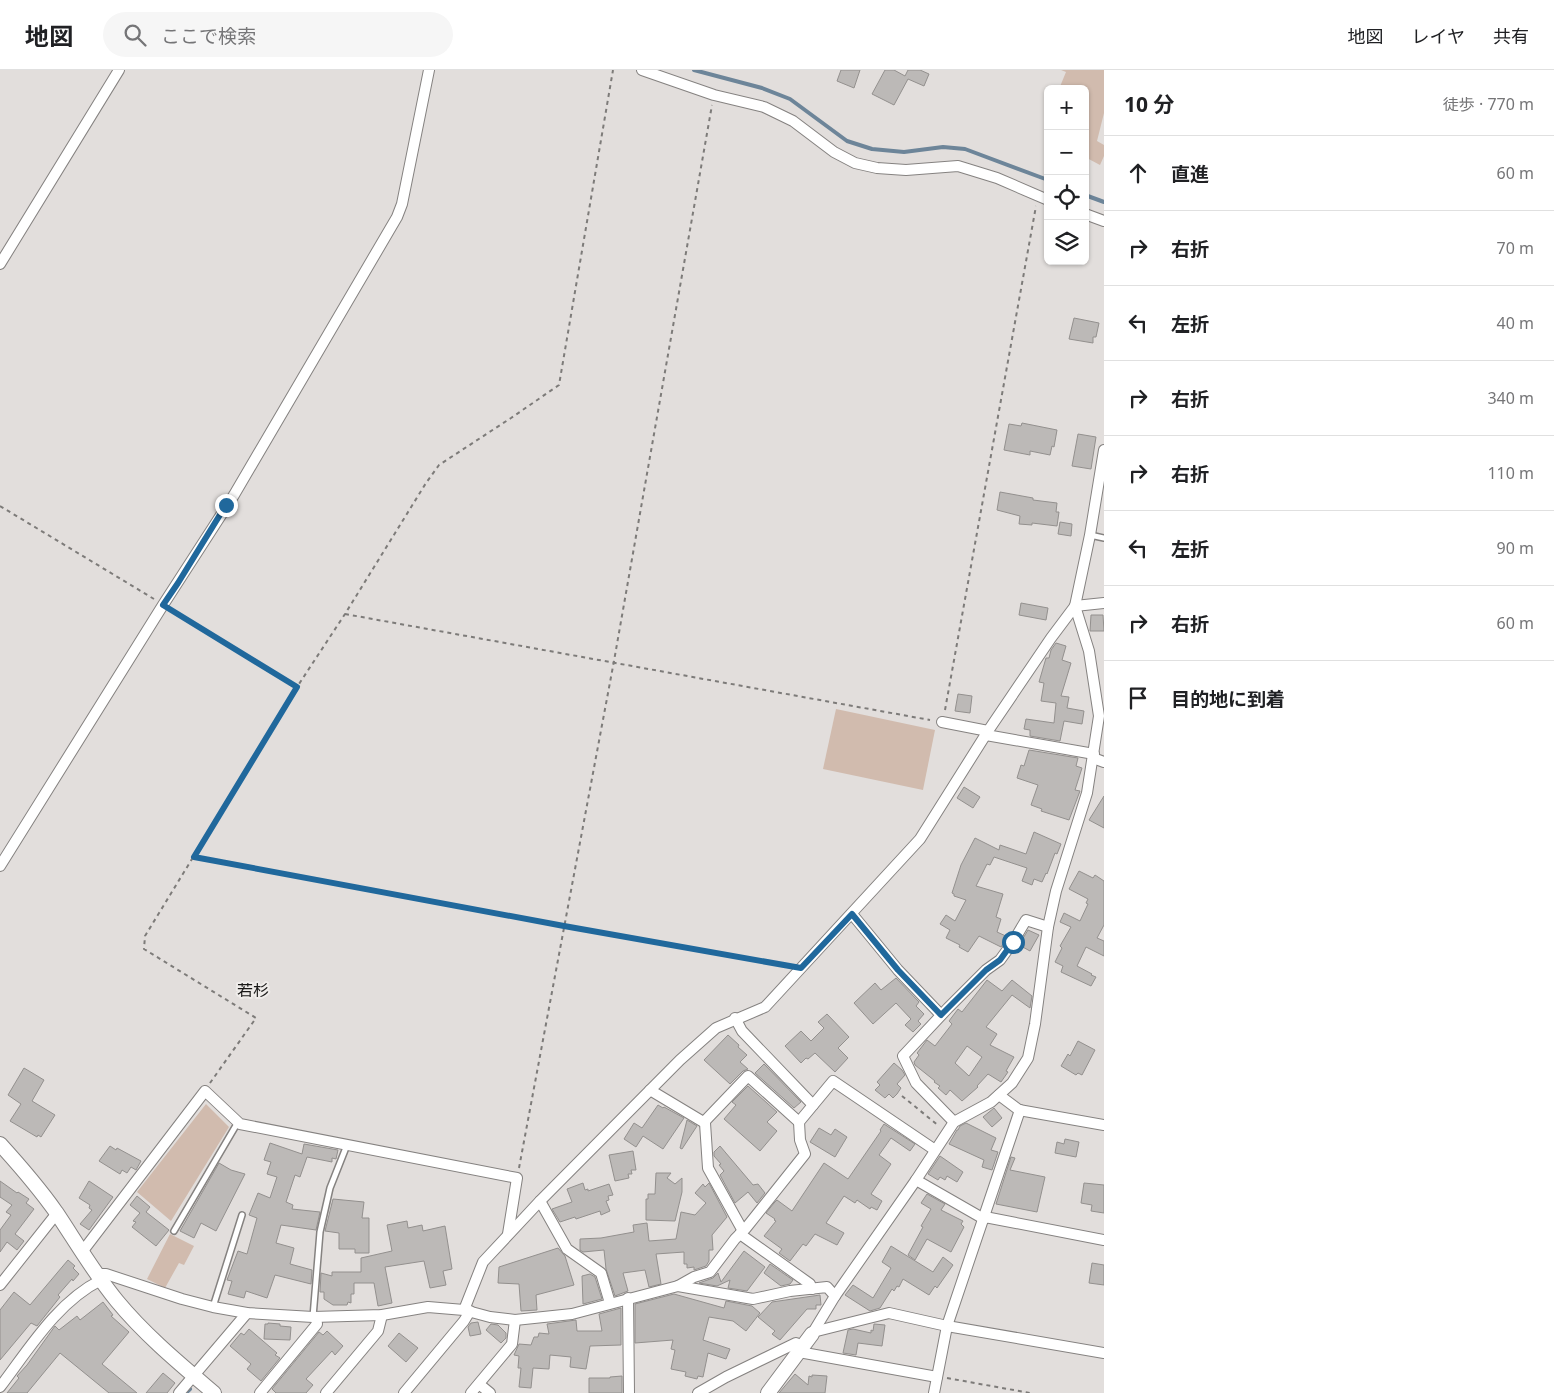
<!DOCTYPE html>
<html lang="ja">
<head>
<meta charset="utf-8">
<style>
  :root { --surface:#fff; --page:#f6f6f6; --text:#202124; --muted:#757577; --line:#e0e0e0 }
  body { margin:0; font-family:"Noto Sans","Noto Sans JP",sans-serif; background:var(--page); color:var(--text) }
  .controls { position:absolute; right:15px; top:15px; display:grid; overflow:hidden; border-radius:8px; box-shadow:0 1px 4px #0004 }
  .controls button { width:45px; height:45px; display:grid; place-items:center; padding:0; border:0; border-bottom:1px solid var(--line); background:var(--surface); color:var(--text); font:25px sans-serif }
  .stop { position:absolute; width:15px; height:15px; margin:-11px; border:4px solid #20689c; border-radius:50%; background:#fff }
  .stop.end { background:#20689c; border-color:#fff; box-shadow:0 1px 5px #0008 }
  .list { margin:0; padding:0; list-style:none }
  h2 { display:flex; justify-content:space-between; align-items:center; height:65px; margin:0; padding:0 20px; font-size:21px }
  h2 small { font-size:16px; font-weight:400; color:var(--muted) }
  .list li { display:grid; grid-template-columns:32px 1fr auto; gap:15px; align-items:center; box-sizing:border-box; height:75px; padding:0 20px; border-top:1px solid var(--line) }
  .list b { display:block; font-size:19px; white-space:nowrap }
  .list em { font-size:16px; font-style:normal; color:var(--muted) }
  .icon { flex:none; width:28px; height:28px; fill:none; stroke:currentColor; stroke-width:2; stroke-linecap:round; stroke-linejoin:round }
  .map { position:relative; flex:none; width:1104px; height:1323px; overflow:hidden }
  header { display:flex; align-items:center; gap:30px; box-sizing:border-box; height:70px; padding:0 25px; background:var(--surface); border-bottom:1px solid var(--line) }
  header strong { font-size:24px }
  nav { display:flex; gap:28px; margin-inline-start:auto; font-size:18px }
  .search { width:350px; height:45px; background:var(--page); display:flex; align-items:center; gap:12px; box-sizing:border-box; padding:0 18px; border-radius:28px; color:var(--muted); font-size:19px }
  main { display:flex }
  aside { flex:1; background:var(--surface) }
  .map>svg:first-child { display:block }
  .green { fill:#d1bbae }
  .lines { fill:none; stroke-linecap:round; stroke-linejoin:round }
  .stream { stroke:#6d8599; stroke-width:4 }
  .building { fill:#bcb9b7; stroke:#93908e; fill-rule:evenodd }
  .lane-casing { stroke:#858280; stroke-width:8 }
  .street-casing { stroke:#858280; stroke-width:12 }
  .secondary-casing { stroke:#858280; stroke-width:16 }
  .path { stroke:#7d7b79; stroke-width:2; stroke-dasharray:4 4; stroke-linecap:butt }
  .lane { stroke:#fff; stroke-width:5 }
  .street { stroke:#fff; stroke-width:10 }
  .secondary { stroke:#fff; stroke-width:14 }
  .route { stroke:#20689c; stroke-width:6 }
  .labels { text-anchor:middle; dominant-baseline:central; stroke-width:4; stroke-linejoin:round; paint-order:stroke }
  .neighbourhood-label { font-size:16px; fill:#191817; stroke:#efecea }
</style>
</head>
<body>
<header>
<strong>地図</strong>
<div class="search"><svg class="icon" aria-label="search" viewBox="0 0 24 24"><circle cx="10" cy="10" r="6"/><path d="M15 15l6 6"/></svg>ここで検索</div>
<nav><a>地図</a><a>レイヤ</a><a>共有</a></nav>
</header>
<main>
<div class="map">
<svg width="1104" height="1323" viewBox="0 0 1104 1323">
  <rect width="100%" height="100%" fill="#e2dedc"/>
  <g class="green">
    <path d="M1061,0H1104V43L1097,71L1104,75V86L1100,95L1085,87V19H1059L1066,2Z"/>
    <path d="M836,639L935,660L923,720L823,699Z"/>
    <path d="M206,1034L229,1057L171,1151L137,1122Z"/>
    <path d="M170,1164L194,1176L184,1195L179,1193L165,1218L147,1209Z"/>
  </g>
  <g class="lines">
    <g class="stream">
      <path d="M694,0L762,18L790,29L847,71L872,79L904,82L943,77L965,79L1048,110"/>
      <path d="M1085,125L1104,132"/>
      <path d="M186,1323L190,1319"/>
    </g>
  </g>
  <g class="building">
    <path d="M841,0H860L854,18L837,11Z"/>
    <path d="M885,0H894L905,6L908,0H920L929,4L924,16L908,9L894,35L872,24Z"/>
    <path d="M1074,248L1099,253L1096,267H1093V273L1069,269Z"/>
    <path d="M1022,353L1057,360L1054,377L1052,376L1050,385L1030,381V385L1004,380L1009,354L1021,356Z"/>
    <path d="M1078,364L1096,367L1091,399L1072,396Z"/>
    <path d="M1000,422L1033,428V430L1057,433L1056,442H1059L1057,456L1032,453V455L1019,454L1020,446L997,440Z"/>
    <path d="M1060,452L1072,454L1071,466L1058,464Z"/>
    <path d="M1021,533L1048,538L1046,550L1019,545Z"/>
    <path d="M1091,545H1103L1104,561H1090Z"/>
    <path d="M1056,573L1066,576L1062,590L1071,593L1061,626L1069,627L1067,638L1084,641L1082,654L1064,651L1060,671L1030,666V660L1024,659L1026,649L1054,653L1056,633L1041,631L1044,613L1039,612L1046,588H1049L1051,580Z"/>
    <path d="M958,624L972,626L970,643L955,641Z"/>
    <path d="M1029,680L1078,688L1076,696L1082,698L1075,720L1080,721L1069,750L1041,741L1042,739L1031,735L1038,715L1017,708L1021,695L1024,696Z"/>
    <path d="M964,717L980,727L973,738L957,728Z"/>
    <path d="M1104,726V758L1089,750Z"/>
    <path d="M1034,762L1061,774L1057,784L1055,783L1047,804L1046,803L1042,812L1034,809L1032,815L1022,811L1027,798L994,787L990,795L987,794L976,816L1003,824L996,847L1001,849L997,862L1008,867L1007,868L1001,877L979,866L968,882L959,877L960,875L946,868L950,860L940,854L946,845L955,851L966,830L954,826V824L952,823L961,795L975,768L999,780L1000,775L1026,784Z"/>
    <path d="M1079,801L1093,808L1095,805L1104,811V855L1097,868L1104,871V886L1086,877L1077,896L1092,904L1091,905L1096,907L1091,916L1061,902L1063,896L1055,892L1062,878L1060,876L1071,857L1060,852L1064,843L1080,851L1088,834L1086,833L1088,829L1069,819Z"/>
    <path d="M1028,860L1039,865L1030,881L1019,875Z"/>
    <path d="M896,908L919,932L916,936L924,944L918,951L921,954L913,962L905,955L911,949L896,933L873,954L854,933L875,913L881,920Z"/>
    <path d="M987,910L1002,921L1012,910L1032,926L1030,938L1012,925L986,957L997,964L990,975L1014,987L1006,1001L1008,1002L1001,1012L988,1004L977,1016L978,1017L962,1031L950,1020L946,1025L938,1018L940,1016L934,1012L935,1011L915,995L914,992L919,985L917,983L927,970L935,976L952,954L949,951L958,939L962,942ZM967,976L982,987L969,1006L955,993Z"/>
    <path d="M827,944L849,967L838,978L848,988L835,1002L815,983L808,989L806,988L801,993L785,976L801,961L811,971L824,958L818,952Z"/>
    <path d="M728,965L739,975L738,977L747,985L740,992L748,999L743,1001L730,1014L704,990Z"/>
    <path d="M1078,971L1095,980L1082,1005L1078,1003L1076,1005L1061,996L1068,984L1070,986Z"/>
    <path d="M894,993L902,1000L905,1005L897,1014L901,1018L897,1024L893,1028L889,1024L885,1028L875,1020L880,1015L877,1012Z"/>
    <path d="M764,994L801,1032L794,1038L755,1003Z"/>
    <path d="M24,998L44,1010L32,1031L55,1045L41,1067L38,1065L37,1067L10,1051L21,1034L8,1025Z"/>
    <path d="M748,1016L777,1042L767,1052L777,1061L760,1081L724,1049L736,1035L732,1032Z"/>
    <path d="M658,1035L663,1038L664,1037L684,1048L663,1079L643,1066L636,1077L624,1069L634,1053L642,1058Z"/>
    <path d="M994,1038L1002,1048L992,1057L983,1047Z"/>
    <path d="M687,1050L697,1056L682,1079L680,1078Z"/>
    <path d="M966,1053L996,1068L991,1080L998,1082L992,1100L982,1097L984,1090L949,1074L957,1060H958L960,1056Z"/>
    <path d="M884,1054L915,1074L910,1081L891,1068L879,1085L891,1094L871,1124L882,1131L877,1140L871,1137L870,1139L857,1130L855,1133L844,1126L826,1153L844,1163L837,1175L815,1164L806,1176L803,1174L790,1191L779,1183L782,1179L764,1166L776,1151L774,1150L775,1149L766,1143L774,1133L777,1130L792,1141L824,1093L848,1109L881,1061L880,1060Z"/>
    <path d="M819,1058L831,1065L835,1059L847,1067L835,1087L810,1072Z"/>
    <path d="M1065,1069L1079,1072L1076,1087L1055,1083L1057,1072L1064,1074Z"/>
    <path d="M270,1073L302,1084L304,1074L338,1080L336,1089L332,1088V1092L307,1087L300,1107L295,1105L286,1132L293,1135L292,1139L320,1142L316,1160L281,1155L276,1173L294,1178L290,1194L312,1200L311,1214L275,1205L267,1228L246,1221L244,1228L228,1224L232,1211L227,1210L238,1181L247,1184L257,1148L249,1145L258,1123L270,1128L277,1107L267,1104L271,1092L264,1090Z"/>
    <path d="M110,1076L116,1080L117,1078L141,1091L136,1100L131,1097L127,1103L122,1100L120,1104L99,1091Z"/>
    <path d="M720,1076L753,1115L758,1114L765,1123L757,1133L748,1122L735,1133L720,1105L724,1101L719,1095L721,1094L714,1086V1082Z"/>
    <path d="M633,1081L636,1100H631L632,1104H628L629,1108L615,1111L609,1085Z"/>
    <path d="M940,1086L963,1102L957,1112L947,1106L945,1110L940,1107L938,1110L928,1104Z"/>
    <path d="M1011,1087L1015,1088L1010,1100L1045,1107L1037,1142L996,1134Z"/>
    <path d="M219,1093L231,1100L245,1104L216,1161L201,1153L194,1168L180,1161Z"/>
    <path d="M656,1103H671L667,1108L675,1114L682,1108V1122L675,1151L646,1150V1129H648V1124H655Z"/>
    <path d="M0,1111L17,1123L18,1122L29,1129L26,1133L34,1139L15,1164L24,1171L17,1180L7,1172L0,1182V1160L11,1145L6,1142L12,1135L0,1127Z"/>
    <path d="M89,1111L113,1127L89,1160L80,1154L92,1140L89,1138L90,1135L79,1128Z"/>
    <path d="M583,1113L585,1120L588,1119V1121L609,1114L613,1125L608,1126L609,1130L606,1131L610,1141L601,1145L600,1141L576,1149L575,1147L560,1152L552,1139L572,1132L567,1119Z"/>
    <path d="M709,1113L727,1147L712,1165L713,1180H709V1191L706,1196L694,1200V1197L687,1198V1194H684V1182L656,1184L661,1214L649,1217L645,1200L623,1203L628,1221L615,1226L606,1199L604,1180L583,1182L580,1180V1169L601,1168L634,1162L633,1155L647,1153L649,1171L676,1169L681,1142L695,1145L706,1133L695,1123L703,1114L705,1117Z"/>
    <path d="M1084,1113L1104,1115V1143L1091,1141L1092,1135L1081,1133Z"/>
    <path d="M927,1124L945,1134L941,1140L963,1151L961,1154L964,1157L951,1182L927,1169L915,1190L908,1185L923,1157L921,1156L931,1139L921,1133Z"/>
    <path d="M137,1126L150,1137L146,1142L169,1160L156,1176L132,1157L136,1152L133,1151L140,1143L130,1135Z"/>
    <path d="M333,1129L364,1132L362,1148H369V1183H355V1179H339V1163L325,1161Z"/>
    <path d="M407,1151L408,1158L422,1155L423,1161L445,1156L452,1199L443,1201L446,1215L430,1218L424,1191L385,1197L392,1233L378,1236L374,1213H354V1224H351V1233L348,1232L347,1235H333L324,1229V1222H320L321,1203L332,1206V1202H361V1188L392,1181L387,1155Z"/>
    <path d="M891,1176L933,1202L943,1187L953,1195L937,1218L935,1216L929,1225L903,1209L899,1217L897,1216L894,1221L892,1219L880,1238L870,1241L845,1225L853,1215L873,1228L891,1198L882,1192Z"/>
    <path d="M558,1178L565,1186L574,1215L536,1225L537,1240L521,1241L519,1214L498,1213L499,1197Z"/>
    <path d="M744,1181L765,1197L747,1221L728,1218L730,1210L717,1216L699,1213L713,1208L718,1203L721,1212Z"/>
    <path d="M68,1190L75,1196L73,1198L79,1204L73,1211L72,1209L58,1225L60,1227L37,1256L31,1253L0,1290V1240L14,1222L30,1235Z"/>
    <path d="M1092,1193L1104,1195V1215L1089,1213Z"/>
    <path d="M770,1194L793,1210L790,1214L781,1216L764,1203Z"/>
    <path d="M590,1204L595,1207L602,1229L583,1234L582,1206Z"/>
    <path d="M674,1224L724,1238L726,1231L752,1236L760,1243L746,1261L733,1251L709,1247L703,1270L730,1279L726,1289L708,1283L703,1307L698,1306L697,1309L685,1306L686,1302L671,1299L675,1280L671,1279L673,1270L635,1273V1234Z"/>
    <path d="M820,1225L821,1235H816V1239H807L780,1270L772,1264L775,1261L758,1247L772,1232Z"/>
    <path d="M103,1232L113,1245L111,1246L129,1262L102,1294L137,1323H109L60,1283L27,1323H7L19,1308L17,1306L27,1295L55,1256L59,1260L77,1246L80,1250Z"/>
    <path d="M621,1238V1275L590,1276L586,1299L570,1297L571,1287L550,1285L549,1299L533,1298L531,1318L519,1317L521,1298H518L519,1286L514,1285L519,1274L531,1275L534,1267H538L539,1263L549,1264L547,1254L576,1250L577,1261H602L599,1244Z"/>
    <path d="M478,1252L481,1264L470,1266L468,1257L471,1253Z"/>
    <path d="M268,1253L280,1254V1256L291,1257L290,1270L264,1269L265,1254H268Z"/>
    <path d="M491,1254L498,1255L506,1263V1268L501,1273L486,1260Z"/>
    <path d="M874,1254L885,1255L882,1276L858,1273L856,1285L843,1283L848,1260L853,1259L871,1263V1260L873,1261Z"/>
    <path d="M249,1259L277,1283L275,1285L280,1288L261,1311L247,1299L251,1294L230,1276L241,1263L244,1265Z"/>
    <path d="M327,1261L343,1276L335,1285L332,1281L306,1309L313,1315L306,1323H276L272,1319L319,1262L323,1265Z"/>
    <path d="M399,1263L418,1278L406,1292L388,1276Z"/>
    <path d="M163,1303L175,1313L167,1323H146Z"/>
    <path d="M795,1304L808,1315L809,1306L812,1307V1305L827,1306L825,1323H779Z"/>
    <path d="M622,1306V1323H589V1308H610V1307Z"/>
  </g>
  <g class="lines">
    <g class="lane-casing">
      <g id="lane">
        <path d="M1090,465L1104,468"/>
        <path d="M174,1161L238,1052"/>
        <path d="M213,1237L242,1145"/>
        <path d="M313,1247L320,1162L330,1118L347,1075"/>
      </g>
    </g>
    <g class="street-casing">
      <g id="street">
        <path d="M642,0L714,25L764,37L793,51L834,82L855,93L877,98L906,100L958,96L997,108L1048,130"/>
        <path d="M1085,144L1104,151"/>
        <path d="M0,194L119,0"/>
        <path d="M1075,536L1104,533"/>
        <path d="M942,652L988,661"/>
        <path d="M986,665L1094,684"/>
        <path d="M1093,688L1104,692"/>
        <path d="M0,796L163,535L234,425L397,147L402,134L429,0"/>
        <path d="M852,844L898,900L941,945"/>
        <path d="M735,948L742,961L813,1035"/>
        <path d="M650,1020L705,1053L708,1098L743,1161"/>
        <path d="M999,1025L1019,1040L1104,1055"/>
        <path d="M704,1052L748,1006L799,1052"/>
        <path d="M954,1052L916,1013L903,986L948,938L986,900L1000,890L1013,872L1026,850L1048,857"/>
        <path d="M916,1110L984,1149"/>
        <path d="M540,1131L567,1179L601,1203L610,1233"/>
        <path d="M985,1147L1104,1170"/>
        <path d="M740,1164L810,1214L812,1219"/>
        <path d="M82,1182L205,1021L240,1054L517,1108L508,1164"/>
        <path d="M96,1204H106L182,1229L213,1237L247,1243L313,1247L382,1245L428,1237L464,1240L490,1247L515,1250L572,1244L678,1216L753,1229L790,1221L827,1217L835,1226"/>
        <path d="M0,1215L57,1143"/>
        <path d="M678,1216L694,1207L710,1202L735,1169L746,1158L805,1084L800,1070L799,1052L833,1011L935,1080"/>
        <path d="M628,1228L629,1323"/>
        <path d="M464,1240L483,1192L540,1131L680,990L716,958L765,937L920,769L988,661L1051,568L1075,536L1090,465L1104,380"/>
        <path d="M813,1262L889,1243L947,1256L1104,1283"/>
        <path d="M812,1264L835,1226L916,1110L954,1052L991,1032L1012,1013L1028,988L1035,954L1048,857L1056,821L1087,723L1099,646L1089,581L1075,536"/>
        <path d="M799,1282L937,1307"/>
        <path d="M479,1314L490,1323"/>
        <path d="M0,1317C29,1279 57,1232 101,1210"/>
        <path d="M179,1323L247,1243"/>
        <path d="M260,1323L317,1254L316,1247"/>
        <path d="M326,1323L378,1261L382,1245"/>
        <path d="M404,1323L464,1251L470,1241"/>
        <path d="M471,1323L512,1274L515,1250"/>
        <path d="M698,1323L726,1307L796,1273L803,1276"/>
        <path d="M934,1323L947,1256L1020,1040"/>
      </g>
    </g>
    <g class="secondary-casing">
      <g id="secondary">
        <path d="M0,1074C20,1096 39,1118 56,1142C76,1172 94,1203 117,1231C145,1265 180,1294 214,1323"/>
        <path d="M768,1323L812,1264"/>
      </g>
    </g>
    <g class="path">
      <path d="M0,436L154,529"/>
      <path d="M173,541L297,617"/>
      <path d="M345,544L930,650"/>
      <path d="M945,640L1036,136"/>
      <path d="M194,787L565,856L788,896"/>
      <path d="M210,1013L256,948L144,879L145,866L297,617L345,544L426,413L439,395L511,348L559,315L613,0"/>
      <path d="M902,1026L939,1056"/>
      <path d="M519,1098L614,591L712,35"/>
      <path d="M947,1308L1030,1323"/>
    </g>
    <use href="#lane" class="lane"/>
    <use href="#street" class="street"/>
    <use href="#secondary" class="secondary"/>
  </g>
  <g class="lines">
    <path class="route" d="M226,435L178,513L163,535L297,617L194,787L564,856L801,898L852,844L898,900L941,945L986,900L1000,890L1013,872"/>
  </g>
  <g class="labels">
    <g class="neighbourhood-label">
      <text x="253" y="920">若杉</text>
    </g>
  </g>
</svg>
<div class="controls">
<button>+</button>
<button>−</button>
<button><svg class="icon" aria-label="locate" viewBox="0 0 24 24"><circle cx="12" cy="12" r="6"/><path d="M12 2v4M12 18v4M2 12h4M18 12h4"/></svg></button>
<button><svg class="icon" aria-label="layers" viewBox="0 0 24 24"><path d="M12 4l9 5-9 5-9-5zM3 14l9 5 9-5"/></svg></button>
</div>
<div class="stop" style="left:1013px;top:872px"></div>
<div class="stop end" style="left:226px;top:435px"></div>
</div>
<aside>
<h2>10 分<small>徒歩 · 770 m</small></h2>
<ul class="list">
<li><svg class="icon" aria-label="ahead" viewBox="0 0 24 24"><path d="M12 20V5M6 11l6-6 6 6"/></svg><div><b>直進</b></div><em>60 m</em></li>
<li><svg class="icon" aria-label="right" viewBox="0 0 24 24"><path d="M7 20v-9h11M14 6l5 5-5 5"/></svg><div><b>右折</b></div><em>70 m</em></li>
<li><svg class="icon" aria-label="left" viewBox="0 0 24 24"><path d="M17 20v-9H6M10 6l-5 5 5 5"/></svg><div><b>左折</b></div><em>40 m</em></li>
<li><svg class="icon" aria-label="right" viewBox="0 0 24 24"><path d="M7 20v-9h11M14 6l5 5-5 5"/></svg><div><b>右折</b></div><em>340 m</em></li>
<li><svg class="icon" aria-label="right" viewBox="0 0 24 24"><path d="M7 20v-9h11M14 6l5 5-5 5"/></svg><div><b>右折</b></div><em>110 m</em></li>
<li><svg class="icon" aria-label="left" viewBox="0 0 24 24"><path d="M17 20v-9H6M10 6l-5 5 5 5"/></svg><div><b>左折</b></div><em>90 m</em></li>
<li><svg class="icon" aria-label="right" viewBox="0 0 24 24"><path d="M7 20v-9h11M14 6l5 5-5 5"/></svg><div><b>右折</b></div><em>60 m</em></li>
<li><svg class="icon" aria-label="arrive" viewBox="0 0 24 24"><path d="M6 21V4h12l-3 4 3 4H6"/></svg><div><b>目的地に到着</b></div></li>
</ul>
</aside>
</main>
</body>
</html>
